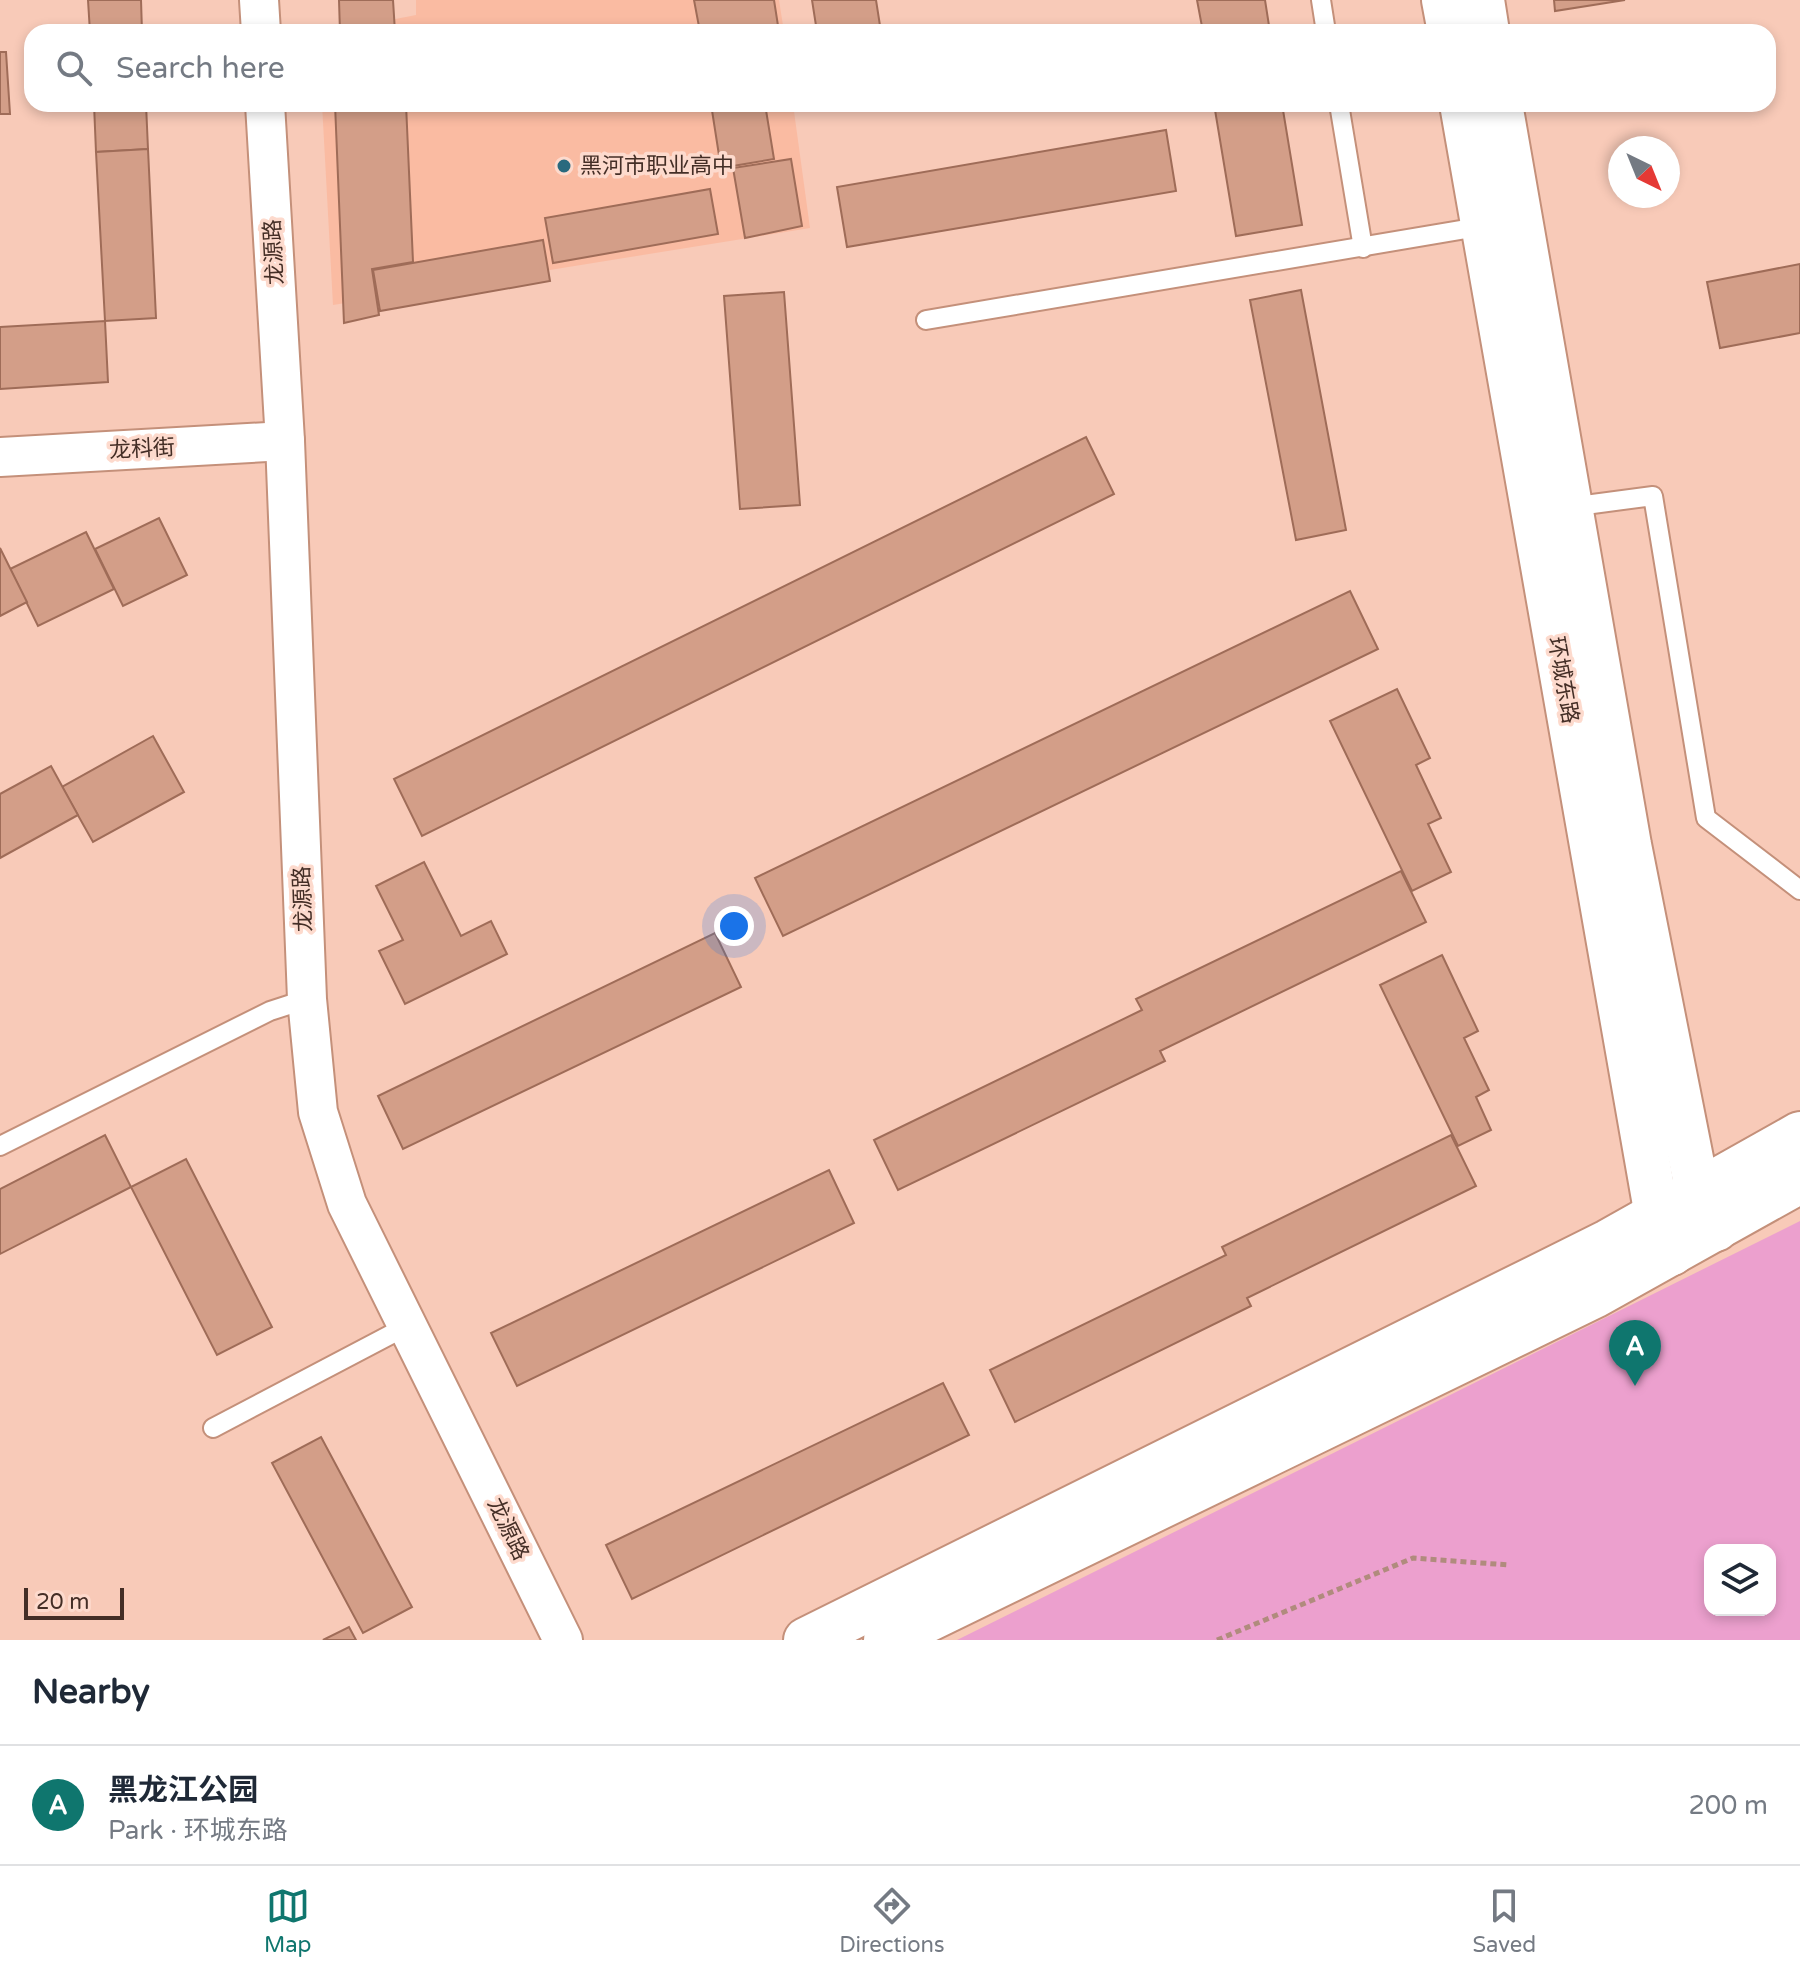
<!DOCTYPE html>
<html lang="en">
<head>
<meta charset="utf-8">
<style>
  :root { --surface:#fff; --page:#f2f2f3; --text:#1f2937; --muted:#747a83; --line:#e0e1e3; --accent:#0f766e }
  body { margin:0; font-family:"Varela Round","Noto Sans SC",sans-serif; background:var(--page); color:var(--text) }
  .controls { position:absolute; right:24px; bottom:24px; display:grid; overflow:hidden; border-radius:16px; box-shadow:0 4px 12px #0003 }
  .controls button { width:72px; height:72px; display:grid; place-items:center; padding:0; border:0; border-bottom:2px solid var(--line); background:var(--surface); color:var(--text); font:40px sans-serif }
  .compass { position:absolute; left:1608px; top:136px; width:72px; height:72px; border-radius:50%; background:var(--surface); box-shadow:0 4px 12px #0003; rotate:137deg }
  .scale { position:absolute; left:24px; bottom:20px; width:100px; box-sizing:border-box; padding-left:8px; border:4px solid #442e26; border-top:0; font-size:22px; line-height:28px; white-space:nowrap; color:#442e26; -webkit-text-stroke:6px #fddacd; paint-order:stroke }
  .you { position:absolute; left:734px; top:926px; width:28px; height:28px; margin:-20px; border:6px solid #fff; border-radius:50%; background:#1a73e8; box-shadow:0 0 0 12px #1a73e833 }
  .badge { display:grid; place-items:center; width:52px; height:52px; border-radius:50%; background:var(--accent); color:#fff; font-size:26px; font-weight:700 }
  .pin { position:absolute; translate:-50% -66px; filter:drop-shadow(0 2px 4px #0008) }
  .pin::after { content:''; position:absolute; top:42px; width:28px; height:24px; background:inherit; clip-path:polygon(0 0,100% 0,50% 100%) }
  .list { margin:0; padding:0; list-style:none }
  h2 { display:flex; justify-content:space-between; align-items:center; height:104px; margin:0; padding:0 32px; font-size:34px }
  h2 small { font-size:26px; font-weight:400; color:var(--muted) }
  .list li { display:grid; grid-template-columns:52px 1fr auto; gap:24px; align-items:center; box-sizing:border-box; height:120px; padding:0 32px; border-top:2px solid var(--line) }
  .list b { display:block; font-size:30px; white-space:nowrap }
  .list p { margin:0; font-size:26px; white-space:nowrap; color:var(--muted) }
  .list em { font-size:26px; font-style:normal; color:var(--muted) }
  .icon { flex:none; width:44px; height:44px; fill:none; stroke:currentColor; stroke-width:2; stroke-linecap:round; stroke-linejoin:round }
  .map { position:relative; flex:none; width:1800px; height:1640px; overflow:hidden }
  .search { position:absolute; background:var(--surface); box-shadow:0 4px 12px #0003; left:24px; right:24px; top:24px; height:88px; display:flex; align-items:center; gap:20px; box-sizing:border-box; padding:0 28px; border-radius:24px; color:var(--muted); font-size:30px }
  .sheet { height:224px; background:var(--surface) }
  nav { display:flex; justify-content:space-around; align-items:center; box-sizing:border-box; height:112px; border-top:2px solid var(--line); background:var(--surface); font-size:22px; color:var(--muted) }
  nav a { display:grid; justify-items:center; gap:4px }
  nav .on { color:var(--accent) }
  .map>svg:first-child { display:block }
  .built { fill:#fabba2 }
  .green { fill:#eca0ce; fill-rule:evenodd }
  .building { fill:#d39e88; stroke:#9f6c58; stroke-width:2 }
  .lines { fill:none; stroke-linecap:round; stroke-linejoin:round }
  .lane-casing { stroke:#c4907a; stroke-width:22 }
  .street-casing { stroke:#c4907a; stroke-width:42 }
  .secondary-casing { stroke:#c4907a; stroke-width:48 }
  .path { stroke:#b08b7d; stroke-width:5; stroke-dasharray:6 4; stroke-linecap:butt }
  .lane { stroke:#fff; stroke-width:18 }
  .street { stroke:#fff; stroke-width:38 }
  .secondary { stroke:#fff; stroke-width:44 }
  .poi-dot { fill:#29697e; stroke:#fddacd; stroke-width:3 }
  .labels { text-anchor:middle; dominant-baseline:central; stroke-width:7; stroke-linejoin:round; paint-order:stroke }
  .poi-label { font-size:22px; fill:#442e26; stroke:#fddacd; text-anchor:start }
  .street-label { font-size:22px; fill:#442e26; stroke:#fddacd }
</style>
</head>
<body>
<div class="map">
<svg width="1800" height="1640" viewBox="0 0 1800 1640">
  <rect width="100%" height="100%" fill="#f8cab8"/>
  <g class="built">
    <path d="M416,0H779L784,32H329L416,15Z"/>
    <path d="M322,104H793L810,228L333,305Z"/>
  </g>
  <path class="green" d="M1800,1221V1640H957ZM1710,1550H1770V1610H1710Z"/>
  <g class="building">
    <path d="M88,0H141L142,32H90Z"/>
    <path d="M339,0H393L395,32H340Z"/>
    <path d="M694,0H774L779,32H700Z"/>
    <path d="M812,0H876L881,32H817Z"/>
    <path d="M1197,0H1265L1270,32H1203Z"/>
    <path d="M1554,0H1625L1555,11Z"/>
    <path d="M0,52H6L10,114H0Z"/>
    <path d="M94,104H146L148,149L96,152Z"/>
    <path d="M335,104H406L413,262L372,269L379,315L344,323Z"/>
    <path d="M711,104H765L774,159L721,168Z"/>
    <path d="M1214,104H1282L1302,225L1236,236Z"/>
    <path d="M1166,130L1176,191L847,247L837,187Z"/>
    <path d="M148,149L156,318L105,321L96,152Z"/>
    <path d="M791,159L802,226L745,238L733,168Z"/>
    <path d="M710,189L718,234L553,263L545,218Z"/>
    <path d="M543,240L550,281L380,311L373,270Z"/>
    <path d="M1800,264V333L1720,348L1707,282Z"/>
    <path d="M1301,290L1346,530L1296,540L1250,300Z"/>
    <path d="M784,292L800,505L740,509L724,296Z"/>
    <path d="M105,321L108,382L0,389V327Z"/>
    <path d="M1086,437L1114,494L422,836L394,779Z"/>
    <path d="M159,518L187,575L123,606L95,549Z"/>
    <path d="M86,532L114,589L38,626L10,569Z"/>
    <path d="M0,548L27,602L0,616Z"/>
    <path d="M1350,591L1378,649L783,936L755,878Z"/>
    <path d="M1397,689L1430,758L1416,765L1441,818L1428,824L1451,872L1412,891L1330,721Z"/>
    <path d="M153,736L184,792L93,842L62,787Z"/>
    <path d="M51,766L78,815L0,858V794Z"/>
    <path d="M424,862L461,936L491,921L507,954L405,1004L379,951L403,940L376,886Z"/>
    <path d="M1401,871L1426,922L1160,1051L1165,1061L898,1190L874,1140L1142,1010L1136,999Z"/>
    <path d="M715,933L741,987L403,1149L378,1096Z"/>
    <path d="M1442,955L1478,1031L1464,1038L1489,1090L1476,1097L1491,1130L1458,1146L1380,985Z"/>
    <path d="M105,1135L131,1187L0,1254V1189Z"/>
    <path d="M1451,1135L1476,1186L1247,1298L1251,1306L1015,1422L990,1370L1226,1255L1222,1247Z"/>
    <path d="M186,1159L272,1327L217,1355L131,1187Z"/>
    <path d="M829,1170L854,1223L517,1386L491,1333Z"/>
    <path d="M943,1383L969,1435L632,1599L606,1545Z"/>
    <path d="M321,1437L412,1607L363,1633L272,1463Z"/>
    <path d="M349,1627L356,1640H323Z"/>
  </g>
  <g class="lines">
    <g class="lane-casing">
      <g id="lane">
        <path d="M1321,0L1326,32"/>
        <path d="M1339,104L1363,248"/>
        <path d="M926,320L1484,226"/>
        <path d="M1570,507L1653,496L1706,818L1800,890"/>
        <path d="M0,1146L270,1011L307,999"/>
        <path d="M213,1428L407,1326"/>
      </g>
    </g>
    <g class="street-casing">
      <g id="street">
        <path d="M259,0L261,32"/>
        <path d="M265,104L285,441L307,999L318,1112L347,1204L563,1640"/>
        <path d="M0,457L285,441"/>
      </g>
    </g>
    <g class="secondary-casing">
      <g id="secondary">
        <path d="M1444,0L1450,32"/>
        <path d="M1482,0L1487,32"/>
        <path d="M1462,104L1657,1216L1672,1253"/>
        <path d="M1500,104L1629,845L1698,1194L1716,1229"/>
        <path d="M806,1640L1608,1242L1800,1134"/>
        <path d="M886,1640L1594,1296L1800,1181"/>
      </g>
    </g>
    <path class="path" d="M1217,1640L1413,1558L1509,1565"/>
    <use href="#lane" class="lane"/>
    <use href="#street" class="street"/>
    <use href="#secondary" class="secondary"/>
  </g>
  <circle class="poi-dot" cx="564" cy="166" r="8"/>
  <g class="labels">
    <g class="poi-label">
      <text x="580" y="166">黑河市职业高中</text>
    </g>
    <g class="street-label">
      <text transform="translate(274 252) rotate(-93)">龙源路</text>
      <text transform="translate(142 449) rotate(-3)">龙科街</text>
      <text transform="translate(1563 680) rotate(80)">环城东路</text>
      <text transform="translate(303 899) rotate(-92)">龙源路</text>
      <text transform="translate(508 1529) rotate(64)">龙源路</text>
    </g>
  </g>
</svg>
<div class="controls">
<button><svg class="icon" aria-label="layers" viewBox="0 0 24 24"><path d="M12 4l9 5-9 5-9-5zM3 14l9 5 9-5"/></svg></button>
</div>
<svg class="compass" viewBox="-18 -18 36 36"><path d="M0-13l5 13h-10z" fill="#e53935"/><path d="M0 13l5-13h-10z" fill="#747a83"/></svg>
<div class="scale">20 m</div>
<div class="you"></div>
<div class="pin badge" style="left:1635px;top:1386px">A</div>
<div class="search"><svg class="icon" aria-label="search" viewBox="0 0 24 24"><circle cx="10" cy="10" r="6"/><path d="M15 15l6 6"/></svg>Search here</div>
</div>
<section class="sheet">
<h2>Nearby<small></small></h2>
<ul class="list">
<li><span class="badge">A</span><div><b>黑龙江公园</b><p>Park · 环城东路</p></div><em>200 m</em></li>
</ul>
</section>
<nav>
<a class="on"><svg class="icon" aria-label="map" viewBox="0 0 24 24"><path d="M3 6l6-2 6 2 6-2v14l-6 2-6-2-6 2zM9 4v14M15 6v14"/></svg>Map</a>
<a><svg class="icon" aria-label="directions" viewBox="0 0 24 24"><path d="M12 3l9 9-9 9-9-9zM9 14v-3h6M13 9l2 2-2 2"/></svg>Directions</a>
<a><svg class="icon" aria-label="saved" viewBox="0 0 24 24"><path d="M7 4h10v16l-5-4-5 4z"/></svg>Saved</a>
</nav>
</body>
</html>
